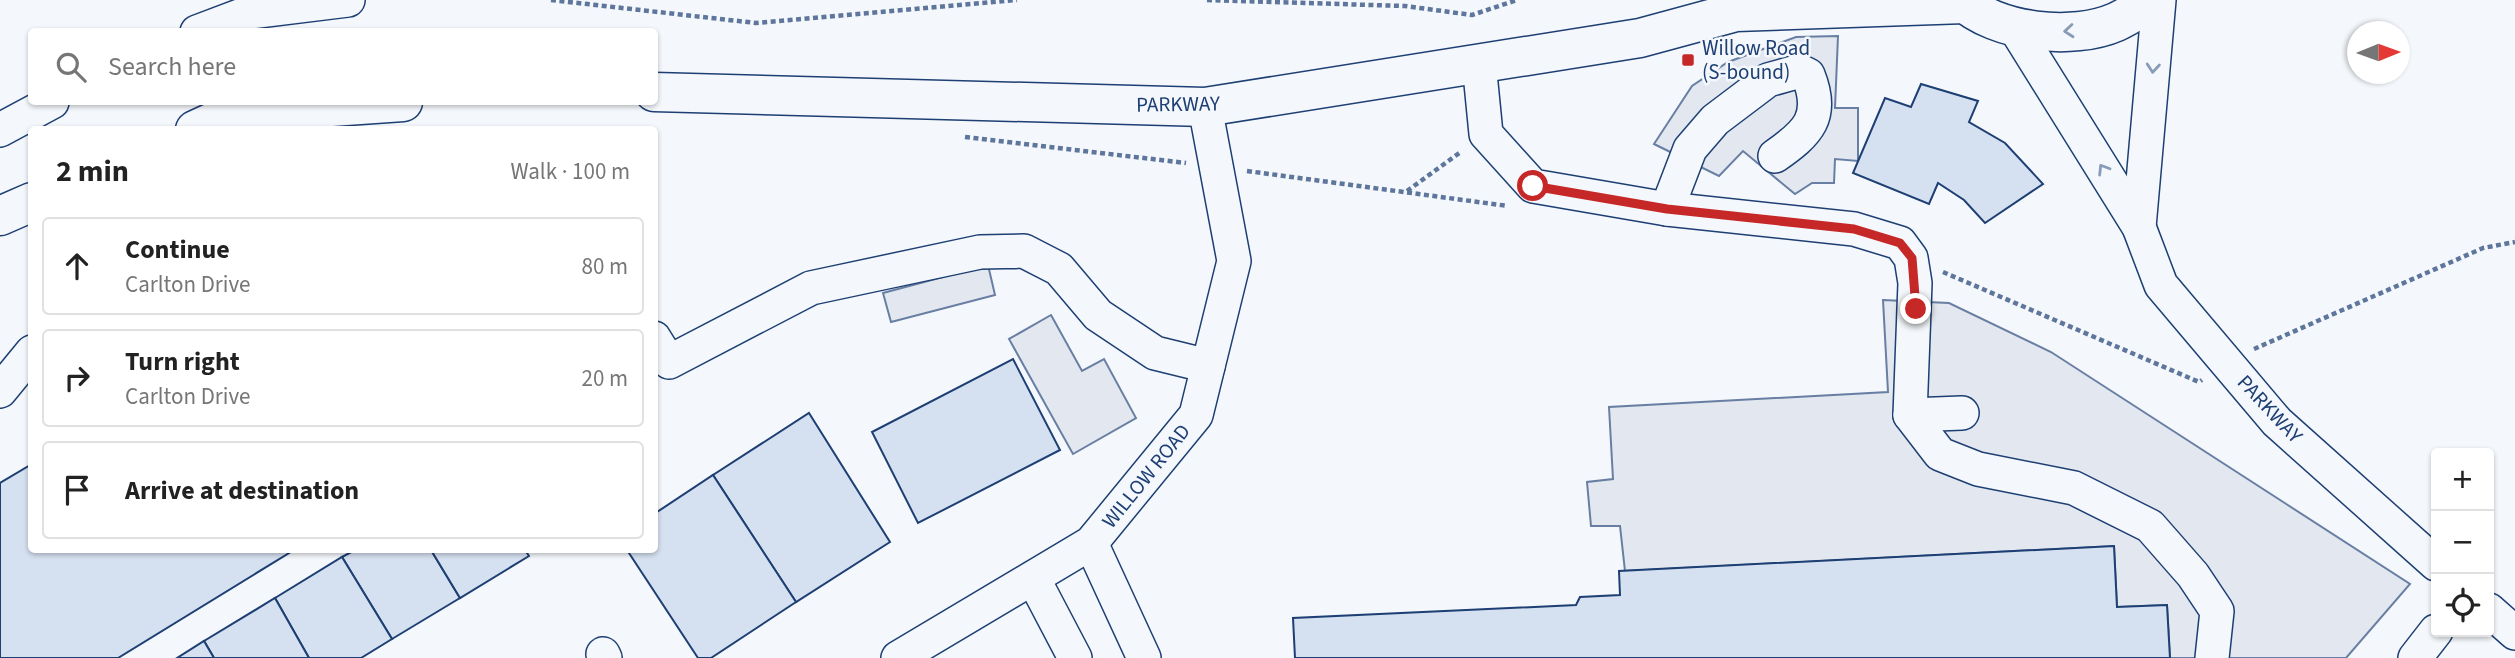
<!DOCTYPE html>
<html lang="en">
<head>
<meta charset="utf-8">
<style>
  :root { --surface:#fff; --page:#f6f6f6; --text:#222; --muted:#767676; --line:#e0e0e0 }
  body { margin:0; font-family:"Source Sans 3",sans-serif; background:var(--page); color:var(--text) }
  .controls { position:absolute; right:21px; bottom:21px; display:grid; overflow:hidden; border-radius:7px; box-shadow:0 2px 5px #0004 }
  .controls button { width:63px; height:63px; display:grid; place-items:center; padding:0; border:0; border-bottom:2px solid var(--line); background:var(--surface); color:var(--text); font:35px sans-serif }
  .compass { position:absolute; left:2347px; top:21px; width:63px; height:63px; border-radius:50%; background:var(--surface); box-shadow:0 2px 5px #0004; rotate:89deg }
  .stop { position:absolute; width:21px; height:21px; margin:-16px; border:5px solid #c62828; border-radius:50%; background:#fff }
  .stop.end { background:#c62828; border-color:#fff; box-shadow:0 2px 7px #0008 }
  .list { margin:0; padding:0; list-style:none }
  h2 { display:flex; justify-content:space-between; align-items:center; height:91px; margin:0; padding:0 28px; font-size:30px }
  h2 small { font-size:23px; font-weight:400; color:var(--muted) }
  .list li { display:grid; grid-template-columns:46px 1fr auto; gap:21px; align-items:center; box-sizing:border-box; height:98px; margin:0 14px 14px; padding:0 14px; border:2px solid var(--line); border-radius:7px }
  .list b { display:block; font-size:26px; white-space:nowrap }
  .list p { margin:0; font-size:23px; white-space:nowrap; color:var(--muted) }
  .list em { font-size:23px; font-style:normal; color:var(--muted) }
  .icon { flex:none; width:38px; height:38px; fill:none; stroke:currentColor; stroke-width:2; stroke-linecap:round; stroke-linejoin:round }
  .map { position:relative; flex:none; width:2515px; height:658px; overflow:hidden }
  .search { position:absolute; background:var(--surface); box-shadow:0 2px 5px #0004; left:28px; top:28px; width:630px; height:77px; display:flex; align-items:center; gap:18px; box-sizing:border-box; padding:0 24px; border-radius:7px; color:var(--muted); font-size:26px }
  .panel { position:absolute; background:var(--surface); box-shadow:0 2px 5px #0004; left:28px; top:126px; width:630px; height:427px; border-radius:7px }
  .map>svg:first-child { display:block }
  .parking { fill:#e3e8f0; stroke:#687fa3; stroke-width:2 }
  .building { fill:#d5e0f0; stroke:#1d3f73; stroke-width:2 }
  .lines { fill:none; stroke-linecap:round; stroke-linejoin:round }
  .minor-casing { stroke:#1d3f73; stroke-width:36 }
  .major-casing { stroke:#1d3f73; stroke-width:41 }
  .path { stroke:#5e769c; stroke-width:4.5; stroke-dasharray:5 3.5; stroke-linecap:butt }
  .minor { stroke:#f4f7fb; stroke-width:33 }
  .major { stroke:#f4f7fb; stroke-width:38 }
  .oneway { stroke:#889bb7 }
  .route { stroke:#c62828; stroke-width:9 }
  .poi-dot { fill:#c62828; stroke:#f4f7fb; stroke-width:2.5 }
  .labels { text-anchor:middle; dominant-baseline:central; stroke-width:5; stroke-linejoin:round; paint-order:stroke }
  .poi-label { font-size:21px; fill:#1d3f73; stroke:#f4f7fb; text-anchor:start }
  .street-label { font-size:21px; fill:#1d3f73; stroke:#f4f7fb }
</style>
</head>
<body>
<div class="map">
<svg width="2515" height="658" viewBox="0 0 2515 658">
  <rect width="100%" height="100%" fill="#f4f7fb"/>
  <g class="parking">
    <path d="M1838,36L1835,108H1858V161L1835,159L1834,183H1812L1795,194L1743,151L1719,176L1654,144L1692,86L1728,62L1796,37Z"/>
    <path d="M988,265L995,295L891,322L883,293Z"/>
    <path d="M1883,300L1949,303L2051,352L2410,584L2346,658H2170L2167,605L2117,607L2114,546L1625,571L1620,526H1591L1587,482L1613,479L1609,407L1888,392Z"/>
    <path d="M1051,315L1082,371L1104,359L1136,418L1073,454L1009,339Z"/>
  </g>
  <g class="building">
    <path d="M1921,84L1978,101L1969,122L2005,143L2043,184L1985,223L1964,200L1938,183L1929,204L1853,173L1885,98L1911,107Z"/>
    <path d="M1013,359L1060,450L918,523L872,432Z"/>
    <path d="M809,413L890,542L796,602L713,475Z"/>
    <path d="M32,464V550H294L118,658H0V483Z"/>
    <path d="M713,475L796,602L711,658H698L627,550H654V514Z"/>
    <path d="M2114,546L2117,607L2167,605L2170,658H1295L1293,618L1576,605L1580,597L1620,595L1619,571Z"/>
    <path d="M355,550H431L460,598L392,639L342,557Z"/>
    <path d="M431,550H525L529,556L460,598Z"/>
    <path d="M342,557L392,639L361,658H309L275,598Z"/>
    <path d="M275,598L309,658H214L204,641Z"/>
    <path d="M204,641L214,658H177Z"/>
  </g>
  <g class="lines">
    <g class="minor-casing">
      <g id="minor">
        <path d="M2015,28L2139,227L2161,285L2277,422L2436,564"/>
        <path d="M197,32L250,12L348,0"/>
        <path d="M1479,63L1486,134L1533,186L1667,209L1854,229L1900,243L1911,258L1915,283L1910,415L1962,413"/>
        <path d="M0,130L52,102"/>
        <path d="M1667,209L1690,149L1715,120L1768,80L1800,71L1808,75C1825,117 1808,133 1775,156"/>
        <path d="M2139,227L2159,0"/>
        <path d="M654,338L669,362L811,288L980,252L1024,251L1059,269L1098,315L1155,353L1208,366"/>
        <path d="M0,391L32,352"/>
        <path d="M1910,415L1940,454L1978,469L2074,488L2150,526L2193,575L2217,611L2212,658"/>
        <path d="M1091,543L1144,658"/>
        <path d="M1033,578L1075,658"/>
        <path d="M2489,610L2515,633"/>
        <path d="M603,654L605,658"/>
        <path d="M898,658L1091,543L1196,415L1234,261L1205,107"/>
        <path d="M2415,658L2436,631"/>
      </g>
    </g>
    <g class="major-casing">
      <g id="major">
        <path d="M1961,0C1996,33 2073,41 2116,22C2129,16 2142,7 2154,0"/>
        <path d="M654,92L1205,107L1640,38L1736,12L1965,4"/>
        <path d="M195,130L230,114L403,102"/>
        <path d="M0,216L32,202"/>
      </g>
    </g>
    <g class="path">
      <path d="M551,0L756,23L1017,0"/>
      <path d="M1207,0L1405,6L1472,15L1517,0"/>
      <path d="M965,137L1186,163"/>
      <path d="M1247,171L1508,206"/>
      <path d="M1407,191L1462,151"/>
      <path d="M1943,272L2199,382L2202,380"/>
      <path d="M2254,349L2483,248L2515,242"/>
    </g>
    <use href="#minor" class="minor"/>
    <use href="#major" class="major"/>
  </g>
  <defs><path id="oneway-chevron" d="M-2-3.5L2.5 0L-2 3.5" fill="none" stroke-width="1.6" stroke-linecap="round" stroke-linejoin="round" transform="scale(1.75)"/></defs>
  <g class="oneway">
    <use href="#oneway-chevron" transform="translate(2069 31) rotate(175)"/>
    <use href="#oneway-chevron" transform="translate(2153 68) rotate(95)"/>
    <use href="#oneway-chevron" transform="translate(2103 169) rotate(-122)"/>
  </g>
  <g class="lines">
    <path class="route" d="M1533,186L1667,209L1854,229L1900,243L1912,258L1916,309"/>
  </g>
  <rect class="poi-dot" x="1681" y="53" width="14" height="14" rx="3.5"/>
  <g class="labels">
    <g class="poi-label">
      <text x="1702" y="48">Willow Road<tspan x="1702" dy="24">(S-bound)</tspan></text>
    </g>
    <g class="street-label">
      <text transform="translate(1178 104) rotate(-1)">PARKWAY</text>
      <text transform="translate(2270 409) rotate(47)">PARKWAY</text>
      <text transform="translate(1146 476) rotate(-51)">WILLOW ROAD</text>
    </g>
  </g>
</svg>
<div class="controls">
<button>+</button>
<button>−</button>
<button><svg class="icon" aria-label="locate" viewBox="0 0 24 24"><circle cx="12" cy="12" r="6"/><path d="M12 2v4M12 18v4M2 12h4M18 12h4"/></svg></button>
</div>
<svg class="compass" viewBox="-18 -18 36 36"><path d="M0-13l5 13h-10z" fill="#e53935"/><path d="M0 13l5-13h-10z" fill="#767676"/></svg>
<div class="stop" style="left:1533px;top:186px"></div>
<div class="stop end" style="left:1916px;top:309px"></div>
<div class="search"><svg class="icon" aria-label="search" viewBox="0 0 24 24"><circle cx="10" cy="10" r="6"/><path d="M15 15l6 6"/></svg>Search here</div>
<section class="panel">
<h2>2 min<small>Walk · 100 m</small></h2>
<ul class="list">
<li><svg class="icon" aria-label="ahead" viewBox="0 0 24 24"><path d="M12 20V5M6 11l6-6 6 6"/></svg><div><b>Continue</b><p>Carlton Drive</p></div><em>80 m</em></li>
<li><svg class="icon" aria-label="right" viewBox="0 0 24 24"><path d="M7 20v-9h11M14 6l5 5-5 5"/></svg><div><b>Turn right</b><p>Carlton Drive</p></div><em>20 m</em></li>
<li><svg class="icon" aria-label="arrive" viewBox="0 0 24 24"><path d="M6 21V4h12l-3 4 3 4H6"/></svg><div><b>Arrive at destination</b></div></li>
</ul>
</section>
</div>
</body>
</html>
